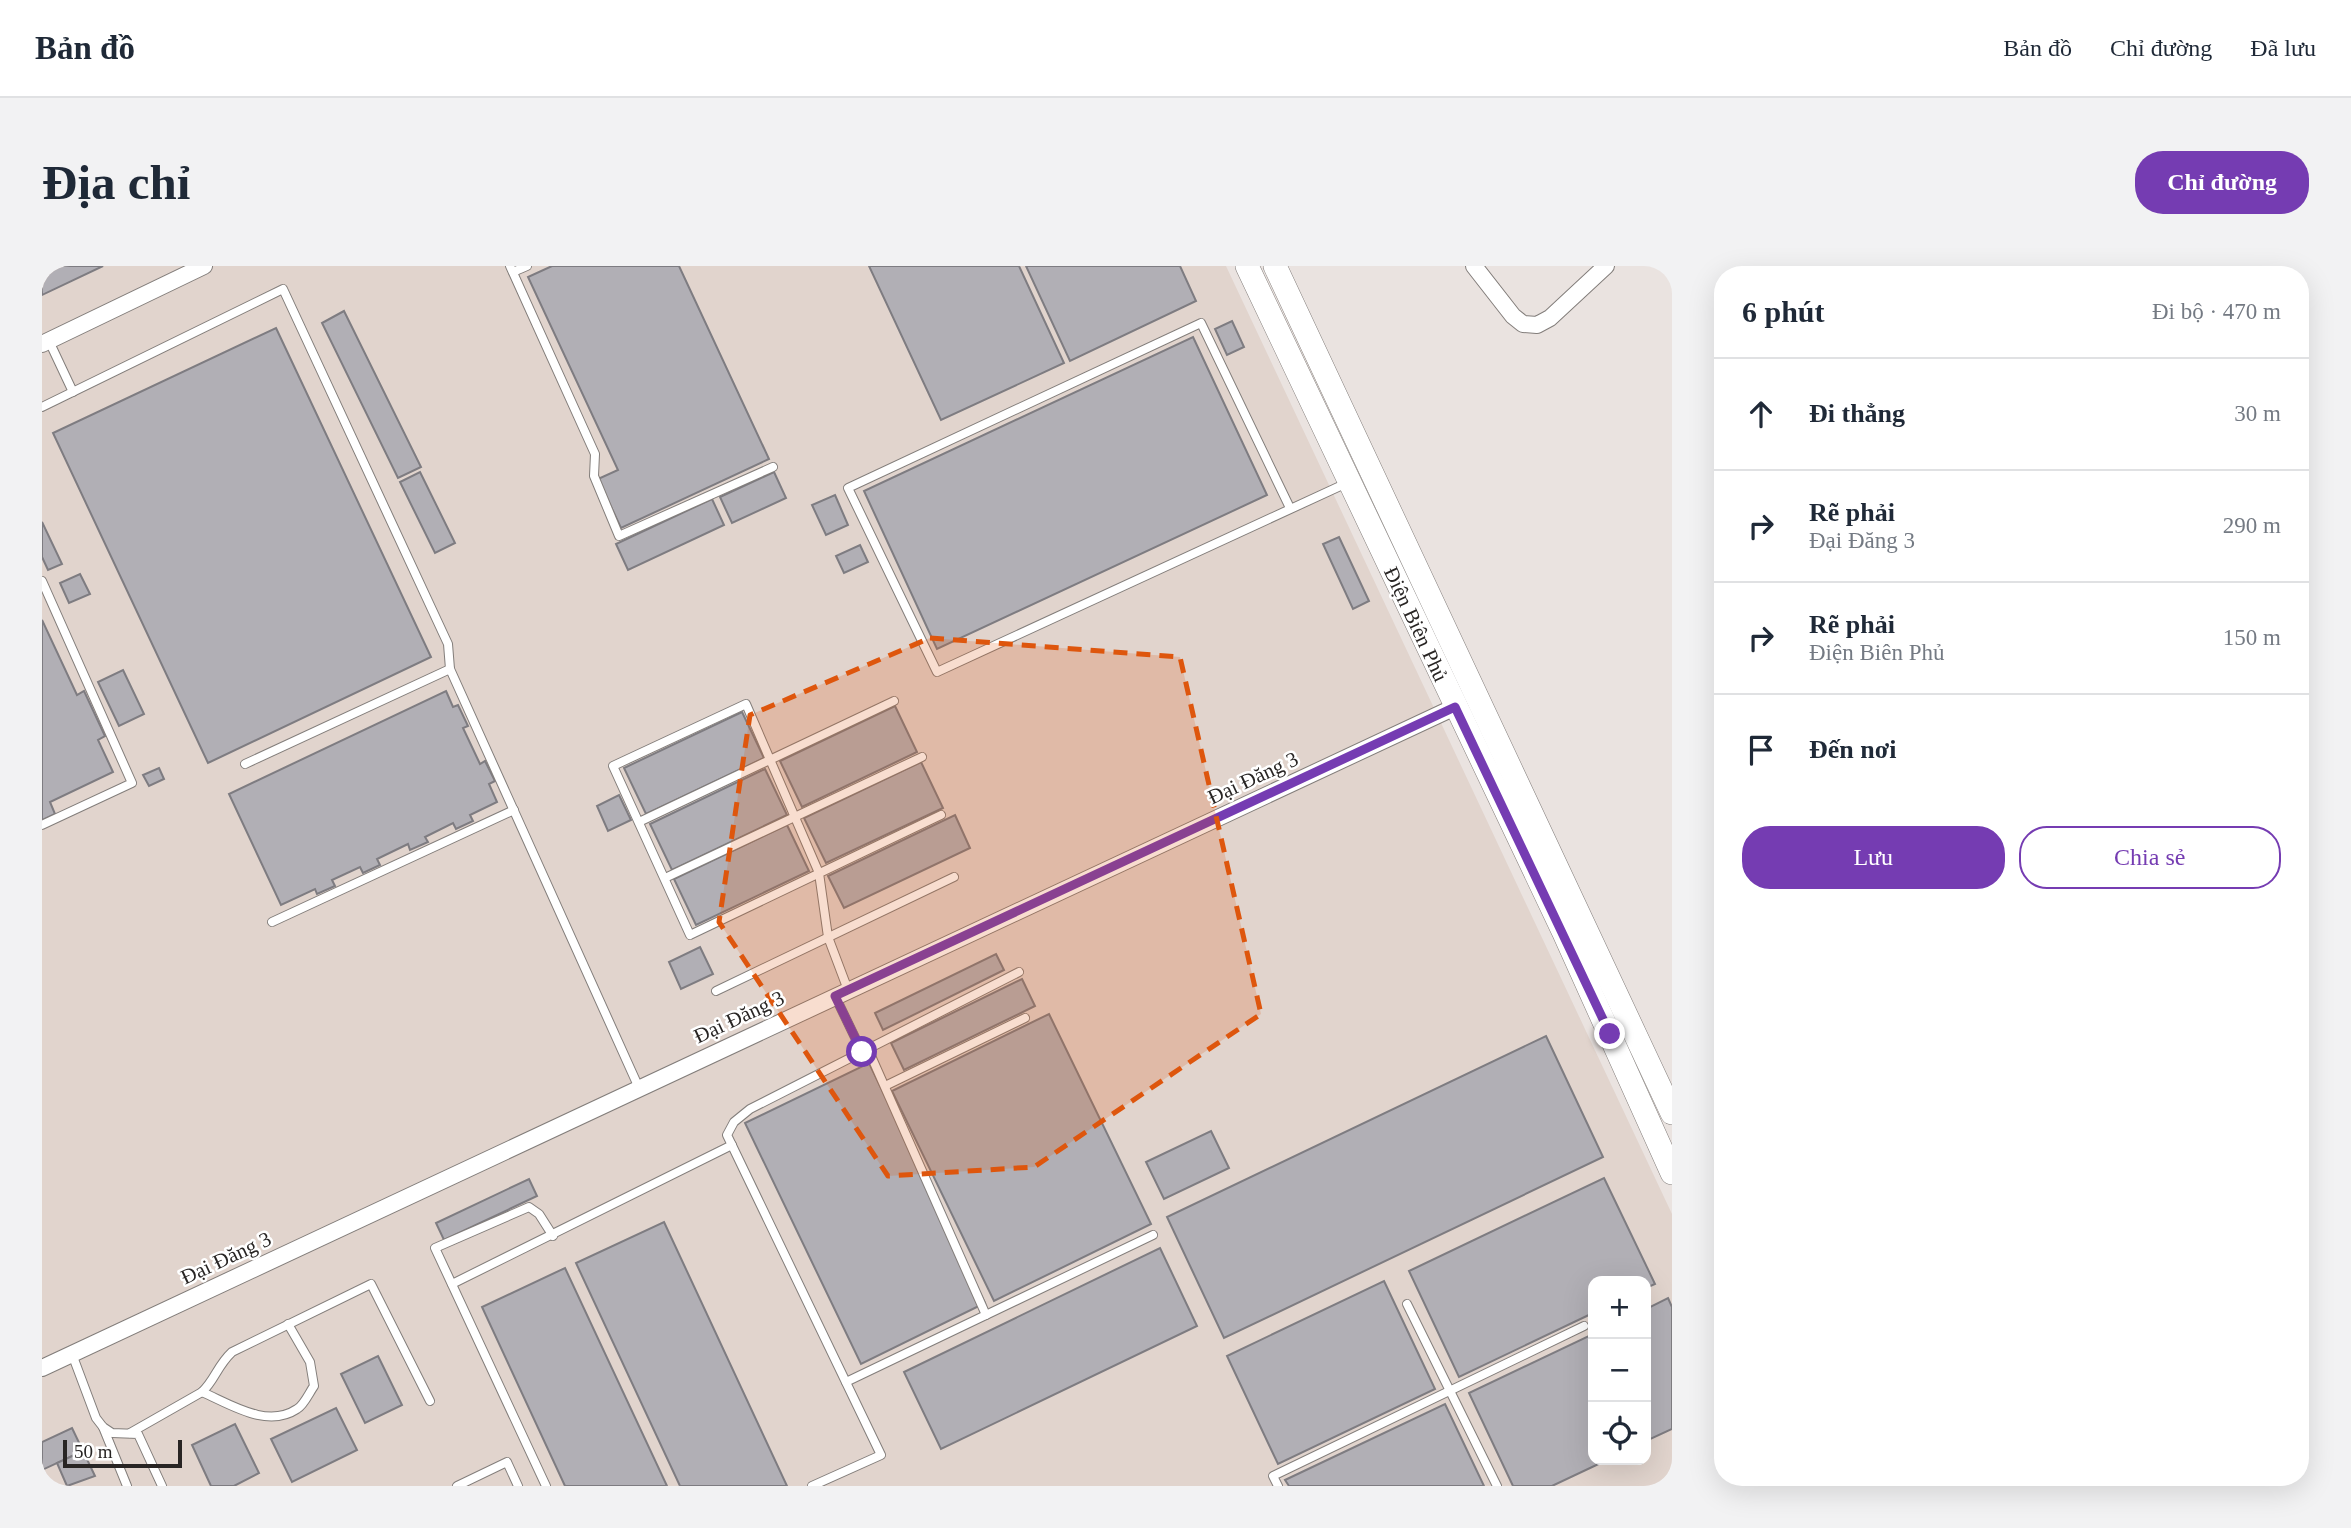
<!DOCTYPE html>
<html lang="vi">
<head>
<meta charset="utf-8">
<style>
  :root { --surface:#fff; --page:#f2f2f3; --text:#1f2937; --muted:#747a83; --line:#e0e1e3; --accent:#753cb2 }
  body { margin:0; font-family:"Times New Roman",serif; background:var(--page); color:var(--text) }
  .controls { position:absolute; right:21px; bottom:21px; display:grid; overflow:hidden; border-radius:14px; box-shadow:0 7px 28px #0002 }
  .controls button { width:63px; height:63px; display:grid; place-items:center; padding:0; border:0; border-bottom:2px solid var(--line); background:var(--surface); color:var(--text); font:35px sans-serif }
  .scale { position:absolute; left:21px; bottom:18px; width:119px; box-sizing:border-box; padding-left:7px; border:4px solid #282524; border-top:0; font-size:19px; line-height:24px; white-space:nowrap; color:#282524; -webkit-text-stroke:5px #fff; paint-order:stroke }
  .stop { position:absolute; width:21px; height:21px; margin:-16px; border:5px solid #753cb2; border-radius:50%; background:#fff }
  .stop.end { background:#753cb2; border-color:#fff; box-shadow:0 2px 7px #0008 }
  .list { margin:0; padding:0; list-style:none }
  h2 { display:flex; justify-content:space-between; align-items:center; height:91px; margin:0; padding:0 28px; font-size:30px }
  h2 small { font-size:23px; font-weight:400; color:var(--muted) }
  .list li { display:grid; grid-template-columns:46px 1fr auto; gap:21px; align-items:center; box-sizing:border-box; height:112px; padding:0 28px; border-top:2px solid var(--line) }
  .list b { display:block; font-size:26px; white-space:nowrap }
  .list p { margin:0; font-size:23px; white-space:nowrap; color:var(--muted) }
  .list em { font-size:23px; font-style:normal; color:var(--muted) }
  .actions { display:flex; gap:14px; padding:21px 28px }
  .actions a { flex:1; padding:16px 0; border:2px solid var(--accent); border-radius:28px; text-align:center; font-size:24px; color:var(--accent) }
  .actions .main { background:var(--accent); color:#fff }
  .icon { flex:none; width:38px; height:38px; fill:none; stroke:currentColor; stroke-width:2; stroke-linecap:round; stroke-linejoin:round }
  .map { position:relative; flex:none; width:1630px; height:1220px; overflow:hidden; border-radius:28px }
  header { display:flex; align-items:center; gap:42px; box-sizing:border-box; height:98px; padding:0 35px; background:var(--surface); border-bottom:2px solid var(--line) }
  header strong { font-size:33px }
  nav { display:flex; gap:38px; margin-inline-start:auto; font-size:24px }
  .intro { display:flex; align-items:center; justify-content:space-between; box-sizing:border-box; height:168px; padding:0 42px }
  h1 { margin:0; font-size:49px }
  .button { padding:18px 32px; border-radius:28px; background:var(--accent); color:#fff; font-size:24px; font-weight:700 }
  main { display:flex; gap:42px; padding:0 42px }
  aside { flex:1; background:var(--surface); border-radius:28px; box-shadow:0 7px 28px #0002 }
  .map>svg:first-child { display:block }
  .built { fill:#e1d4cd; fill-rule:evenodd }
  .building { fill:#b1afb5; stroke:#7e7c81; stroke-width:2 }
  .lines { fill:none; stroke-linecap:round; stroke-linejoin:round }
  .lane-casing { stroke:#837e7b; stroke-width:10 }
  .street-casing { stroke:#837e7b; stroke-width:18 }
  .secondary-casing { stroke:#837e7b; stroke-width:24 }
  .lane { stroke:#fff; stroke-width:8 }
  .street { stroke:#fff; stroke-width:16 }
  .secondary { stroke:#fff; stroke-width:23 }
  .route { stroke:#753cb2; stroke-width:9 }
  .marked { fill:#de560d; fill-opacity:0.2; stroke:#de560d; stroke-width:5; stroke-dasharray:14 9; stroke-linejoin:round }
  .labels { text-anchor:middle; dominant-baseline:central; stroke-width:5; stroke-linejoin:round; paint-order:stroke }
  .street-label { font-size:21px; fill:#282524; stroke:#fff }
</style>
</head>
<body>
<header>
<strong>Bản đồ</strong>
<nav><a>Bản đồ</a><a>Chỉ đường</a><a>Đã lưu</a></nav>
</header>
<div class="intro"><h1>Địa chỉ</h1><a class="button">Chỉ đường</a></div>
<main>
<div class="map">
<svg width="1630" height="1220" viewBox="0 0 1630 1220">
  <rect width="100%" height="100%" fill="#eae3e0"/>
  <path class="built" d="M0,0H1184L1630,948V1220H0ZM1551,1015H1604V1194H1551Z"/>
  <g class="building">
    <path d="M0,0H61L0,29Z"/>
    <path d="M510,0H637L727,193L579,262L556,213L576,204L486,11Z"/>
    <path d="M827,0H977L1022,97L899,154Z"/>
    <path d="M984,0H1138L1154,35L1028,95Z"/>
    <path d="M302,45L379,201L356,212L280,57Z"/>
    <path d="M1190,55L1202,81L1185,89L1173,63Z"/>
    <path d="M234,62L389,391L166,497L11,167Z"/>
    <path d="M1151,71L1225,229L895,383L822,225Z"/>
    <path d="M378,206L413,277L393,287L358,216Z"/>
    <path d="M732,206L744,232L690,257L678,231Z"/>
    <path d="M793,229L806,259L784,269L770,239Z"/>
    <path d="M670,233L682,259L586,304L574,278Z"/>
    <path d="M0,256L20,298L6,304L0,291Z"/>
    <path d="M1297,271L1327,335L1311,343L1281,278Z"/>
    <path d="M818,279L826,296L802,307L794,290Z"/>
    <path d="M38,308L48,328L27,337L18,317Z"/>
    <path d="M0,354L35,429L42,425L63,470L56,474L71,506L8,536L13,548L0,554Z"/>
    <path d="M81,404L102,448L77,460L56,416Z"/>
    <path d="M404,425L411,441L416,439L426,460L421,462L438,498L443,495L453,515L447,518L455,536L428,549L431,555L414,563L411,557L383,571L386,576L368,584L366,578L335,593L338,599L321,607L318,601L290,614L293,620L275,628L273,623L239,639L187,528Z"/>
    <path d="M853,440L875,486L760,541L738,495Z"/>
    <path d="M700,446L722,492L604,548L582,502Z"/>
    <path d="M879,496L901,542L784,597L762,552Z"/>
    <path d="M117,502L122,513L107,520L101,509Z"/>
    <path d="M723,503L745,549L630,604L608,558Z"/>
    <path d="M577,529L589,554L566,565L555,540Z"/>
    <path d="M913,549L928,582L802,642L786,610Z"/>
    <path d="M745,559L767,605L654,659L632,613Z"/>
    <path d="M658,681L671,708L639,723L627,696Z"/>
    <path d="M954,688L962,704L841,764L833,747Z"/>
    <path d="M980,713L993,740L862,804L849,777Z"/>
    <path d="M1007,748L1109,958L952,1035L850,825Z"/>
    <path d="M1504,770L1561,891L1182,1072L1125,951Z"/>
    <path d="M827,797L943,1037L819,1098L703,857Z"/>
    <path d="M1169,865L1187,902L1122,933L1104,896Z"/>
    <path d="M1562,912L1613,1018L1604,1022V1015H1551V1047L1417,1111L1367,1005Z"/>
    <path d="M487,913L495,930L402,974L394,957Z"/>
    <path d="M622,956L745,1220H638L534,997Z"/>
    <path d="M1118,982L1155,1060L899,1183L862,1106Z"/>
    <path d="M523,1002L625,1220H523L440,1041Z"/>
    <path d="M1342,1015L1393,1123L1236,1198L1185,1090Z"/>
    <path d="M1626,1032L1630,1041V1163L1604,1175V1043Z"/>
    <path d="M1551,1068V1194H1565L1510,1220H1471L1427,1127Z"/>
    <path d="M336,1090L360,1139L323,1157L299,1108Z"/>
    <path d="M1403,1138L1442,1220H1247L1243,1214Z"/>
    <path d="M294,1142L315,1184L250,1216L229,1173Z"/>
    <path d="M193,1158L217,1207L192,1220H169L150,1179Z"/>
    <path d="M30,1162L41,1185L0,1204V1176Z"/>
    <path d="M41,1185L53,1210L25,1220L15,1197Z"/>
  </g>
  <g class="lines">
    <g class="lane-casing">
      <g id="lane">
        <path d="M468,0L553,188L552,210L577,270L731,201"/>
        <path d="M471,6L485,0"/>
        <path d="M7,75L31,126"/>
        <path d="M0,141L241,23L406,378L408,403L597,822"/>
        <path d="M1248,242L1159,57L806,222L895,406L1307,216"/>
        <path d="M0,315L90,517L0,559"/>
        <path d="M203,498L408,403"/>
        <path d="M597,556L852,435"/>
        <path d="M623,612L880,491"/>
        <path d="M230,656L472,544"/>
        <path d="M806,724L786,671L777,607L704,438L571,500L648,669L899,549"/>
        <path d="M674,725L912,611"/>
        <path d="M793,730L820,786"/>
        <path d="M826,783L944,1049"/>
        <path d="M843,820L983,752"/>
        <path d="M410,1018L690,879"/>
        <path d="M1365,1038L1455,1220"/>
        <path d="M30,1088L54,1152L61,1161L70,1167L96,1168L120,1220"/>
        <path d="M804,1116L1111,969"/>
        <path d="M160,1126C188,1138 225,1163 255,1143C262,1139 267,1127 272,1120L268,1096L246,1058"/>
        <path d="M61,1161L85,1220"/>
        <path d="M88,1167L160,1126C173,1114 175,1100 190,1086L329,1018L388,1135"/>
        <path d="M415,1220L465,1196L476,1220"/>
        <path d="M504,1220L393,982L487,941L497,948L511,970"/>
        <path d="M770,1220L839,1189L685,869L692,856L708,843L977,706"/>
        <path d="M1236,1220L1231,1210L1542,1060"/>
      </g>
    </g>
    <g class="street-casing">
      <g id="street">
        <path d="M1432,0L1471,50L1481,58L1495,59L1508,52L1564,0"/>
        <path d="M0,78L162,0"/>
        <path d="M0,1102L1413,441"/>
      </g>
    </g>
    <g class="secondary-casing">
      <g id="secondary">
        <path d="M1205,0L1522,667L1630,907"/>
        <path d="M1233,0L1630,847"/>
      </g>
    </g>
    <use href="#lane" class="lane"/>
    <use href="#street" class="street"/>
    <use href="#secondary" class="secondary"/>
  </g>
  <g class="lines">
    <path class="route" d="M820,786L793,730L1413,441L1568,768"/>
  </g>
  <path class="marked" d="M888,372L1138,391L1219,748L992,901L846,910L677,656L708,449Z"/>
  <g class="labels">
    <g class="street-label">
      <text transform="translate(1374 358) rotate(65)">Điện Biên Phủ</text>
      <text transform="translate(1211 512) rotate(-25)">Đại Đăng 3</text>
      <text transform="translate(697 751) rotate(-25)">Đại Đăng 3</text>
      <text transform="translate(184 992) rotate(-25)">Đại Đăng 3</text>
    </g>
  </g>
</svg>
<div class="controls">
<button>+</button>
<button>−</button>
<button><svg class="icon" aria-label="locate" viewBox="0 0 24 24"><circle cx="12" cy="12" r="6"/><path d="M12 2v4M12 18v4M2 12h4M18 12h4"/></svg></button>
</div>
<div class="scale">50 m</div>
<div class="stop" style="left:820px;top:786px"></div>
<div class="stop end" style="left:1568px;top:768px"></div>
</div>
<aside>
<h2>6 phút<small>Đi bộ · 470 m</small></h2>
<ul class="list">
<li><svg class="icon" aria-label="ahead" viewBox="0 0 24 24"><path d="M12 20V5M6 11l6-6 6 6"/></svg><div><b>Đi thẳng</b></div><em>30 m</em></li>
<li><svg class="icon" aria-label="right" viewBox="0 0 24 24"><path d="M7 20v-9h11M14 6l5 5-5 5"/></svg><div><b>Rẽ phải</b><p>Đại Đăng 3</p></div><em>290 m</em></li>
<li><svg class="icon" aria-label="right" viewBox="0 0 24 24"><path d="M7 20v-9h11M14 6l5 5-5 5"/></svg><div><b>Rẽ phải</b><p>Điện Biên Phủ</p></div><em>150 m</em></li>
<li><svg class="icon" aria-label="arrive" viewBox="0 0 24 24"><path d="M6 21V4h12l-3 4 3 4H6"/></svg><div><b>Đến nơi</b></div></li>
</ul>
<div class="actions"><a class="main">Lưu</a><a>Chia sẻ</a></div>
</aside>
</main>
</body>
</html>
